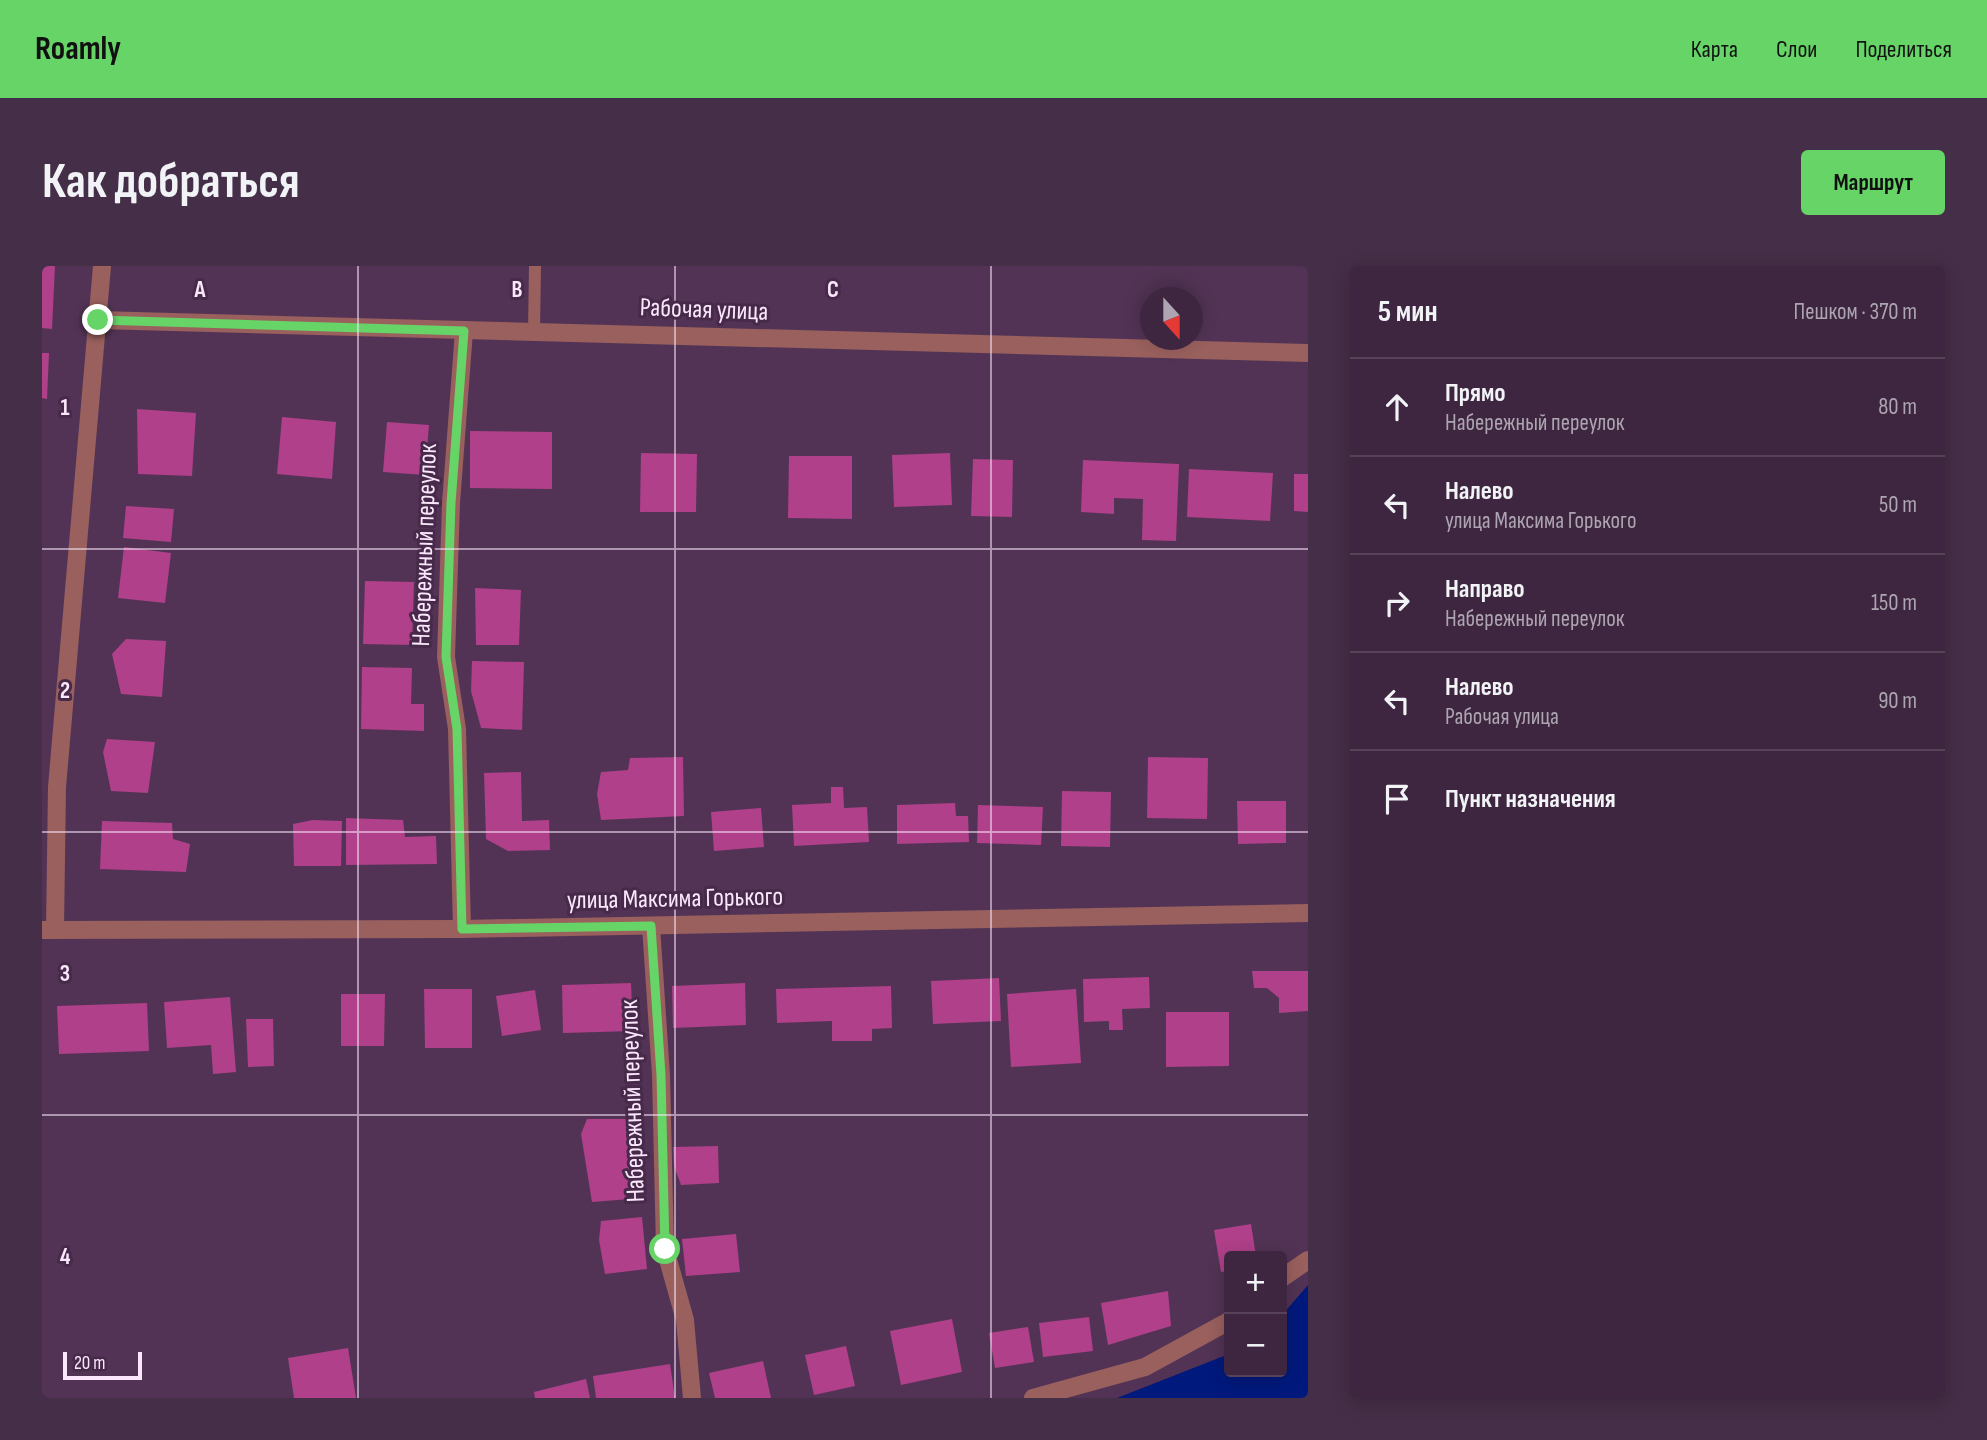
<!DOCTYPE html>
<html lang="ru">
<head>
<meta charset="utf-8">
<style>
  :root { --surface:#3e2640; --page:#452e47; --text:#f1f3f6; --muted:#ada5b1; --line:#574359; --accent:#66d467 }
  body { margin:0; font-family:"Sofia Sans Condensed",sans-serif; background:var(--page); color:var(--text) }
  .controls { position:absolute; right:21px; bottom:21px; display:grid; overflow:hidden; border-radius:7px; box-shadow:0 4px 18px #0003 }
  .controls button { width:63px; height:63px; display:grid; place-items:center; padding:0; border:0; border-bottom:2px solid var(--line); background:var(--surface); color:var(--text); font:35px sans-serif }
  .compass { position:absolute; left:1098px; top:21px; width:63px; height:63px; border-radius:50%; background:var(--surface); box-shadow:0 4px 18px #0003; rotate:159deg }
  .scale { position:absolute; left:21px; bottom:18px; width:79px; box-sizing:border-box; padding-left:7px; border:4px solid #fae7fb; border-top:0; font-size:19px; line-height:24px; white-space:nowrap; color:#fae7fb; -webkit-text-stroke:5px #47294a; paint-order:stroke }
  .stop { position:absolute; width:21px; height:21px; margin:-16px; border:5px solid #66d467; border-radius:50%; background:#fff }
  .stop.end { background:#66d467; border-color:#fff; box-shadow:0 2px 7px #0008 }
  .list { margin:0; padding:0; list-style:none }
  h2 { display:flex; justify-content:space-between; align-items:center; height:91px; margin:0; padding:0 28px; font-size:30px }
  h2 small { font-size:23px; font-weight:400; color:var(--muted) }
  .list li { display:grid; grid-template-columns:46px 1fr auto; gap:21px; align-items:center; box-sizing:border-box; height:98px; padding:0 28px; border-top:2px solid var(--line) }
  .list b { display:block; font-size:26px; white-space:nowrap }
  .list p { margin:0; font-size:23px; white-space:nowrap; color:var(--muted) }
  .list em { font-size:23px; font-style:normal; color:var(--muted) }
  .icon { flex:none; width:38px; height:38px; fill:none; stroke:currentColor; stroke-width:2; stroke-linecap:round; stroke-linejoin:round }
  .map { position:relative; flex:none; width:1266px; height:1132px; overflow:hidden; border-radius:7px }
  header { display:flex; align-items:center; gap:42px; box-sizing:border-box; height:98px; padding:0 35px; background:var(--accent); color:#111 }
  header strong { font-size:33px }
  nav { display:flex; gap:38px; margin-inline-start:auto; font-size:24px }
  .intro { display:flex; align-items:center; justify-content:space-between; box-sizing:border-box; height:168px; padding:0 42px }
  h1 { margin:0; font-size:49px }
  .button { padding:18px 32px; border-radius:7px; background:var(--accent); color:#111; font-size:24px; font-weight:700 }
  main { display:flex; gap:42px; padding:0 42px }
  aside { flex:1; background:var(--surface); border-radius:7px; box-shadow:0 4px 18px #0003 }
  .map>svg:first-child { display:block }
  .water { fill:#00197d }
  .building { fill:#af4089 }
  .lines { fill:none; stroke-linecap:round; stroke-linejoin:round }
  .service { stroke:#99605d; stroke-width:12 }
  .minor { stroke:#99605d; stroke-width:18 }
  .route { stroke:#66d467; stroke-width:9 }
  .grid { fill:none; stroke:#fae7fb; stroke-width:2; stroke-opacity:0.55 }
  .labels { text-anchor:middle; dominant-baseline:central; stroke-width:6; stroke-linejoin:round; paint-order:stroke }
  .street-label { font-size:26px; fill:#fae7fb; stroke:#47294a }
  .grid-label { font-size:23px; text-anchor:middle; font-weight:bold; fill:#fae7fb; stroke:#47294a; stroke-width:6; stroke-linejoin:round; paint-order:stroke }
</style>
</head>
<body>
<header>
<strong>Roamly</strong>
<nav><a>Карта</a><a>Слои</a><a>Поделиться</a></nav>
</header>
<div class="intro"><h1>Как добраться</h1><a class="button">Маршрут</a></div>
<main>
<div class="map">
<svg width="1266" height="1132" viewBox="0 0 1266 1132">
  <rect width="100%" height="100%" fill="#523355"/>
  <path class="water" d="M1266,1019V1132H1075L1187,1088V1106H1240V1049Z"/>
  <g class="building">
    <path d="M0,0H13L10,63L0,62Z"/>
    <path d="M0,87H7L5,133L0,132Z"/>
    <path d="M95,143L154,147L150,210L96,208Z"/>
    <path d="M240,151L294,156L290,213L235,208Z"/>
    <path d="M345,156L387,159L383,209L341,206Z"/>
    <path d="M428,165L510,166V223L428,222Z"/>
    <path d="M599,187L655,188L654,246H598Z"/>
    <path d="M908,187L910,239L852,241L850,189Z"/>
    <path d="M747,190H810V253L746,252Z"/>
    <path d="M931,193L971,194L970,251L929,250Z"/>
    <path d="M1041,194L1137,198L1134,275L1100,274L1101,233L1072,232V248L1039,246Z"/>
    <path d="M1147,203L1231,207L1228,255L1145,251Z"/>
    <path d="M1252,208H1266V246L1252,245Z"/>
    <path d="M84,240L132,243L129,276L81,272Z"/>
    <path d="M82,281L129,287L123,337L76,332Z"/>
    <path d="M323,315L372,316L370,379L321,378Z"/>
    <path d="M433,322L479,324L477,379H434Z"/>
    <path d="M84,373L124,375L120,431L79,428L70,388Z"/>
    <path d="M430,395L482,396L480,464L439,462L429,425Z"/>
    <path d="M320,401L370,402L369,438H382V465L319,463Z"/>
    <path d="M65,473L113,476L106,527L69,525L61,486Z"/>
    <path d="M641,491L642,550L559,554L555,528L559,506L586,504L588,492Z"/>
    <path d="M1106,491L1166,492L1165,553L1105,552Z"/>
    <path d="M479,506L480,555L507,554L508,584L466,585L444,573L442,507Z"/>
    <path d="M789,521H801L802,542L825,541L827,576L752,580L750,539L789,537Z"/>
    <path d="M1020,525L1069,526L1068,581L1019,580Z"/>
    <path d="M1195,535H1244V577L1196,578Z"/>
    <path d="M913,537L914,550H926L927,576L855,578V539Z"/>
    <path d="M936,539L1001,541L999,579L935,577Z"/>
    <path d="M719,542L722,581L672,585L669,546Z"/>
    <path d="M304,552L361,554L363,571L394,570L395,598L304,599Z"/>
    <path d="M271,554L300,555L299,600H252L251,558Z"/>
    <path d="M60,555L130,557L131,573L148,578L144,606L58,603Z"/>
    <path d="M1210,705H1266V745L1237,747V732L1225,722H1212Z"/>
    <path d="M1107,711L1108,742L1080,743L1081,764H1067V755L1042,756L1041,713Z"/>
    <path d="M957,712L959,755L891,758L889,715Z"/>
    <path d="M589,717L591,765L521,767L520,719Z"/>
    <path d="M703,717L704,759L631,762L630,720Z"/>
    <path d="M849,720L850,762L830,763V775H790V755L735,757L734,723Z"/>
    <path d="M382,723H430V782H383Z"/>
    <path d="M1034,723L1039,797L969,801L965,728Z"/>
    <path d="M493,724L499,764L460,770L454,730Z"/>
    <path d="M299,728H343L342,780H299Z"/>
    <path d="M188,731L194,806L171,808L169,779L125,782L122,736Z"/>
    <path d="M105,737L107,785L17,788L15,740Z"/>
    <path d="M1124,746H1187V800L1124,801Z"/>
    <path d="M204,753H231L232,800L206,801Z"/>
    <path d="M545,853H596L601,932L550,936L539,868Z"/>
    <path d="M676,880L677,917L639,919L632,900L631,881Z"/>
    <path d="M600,951L605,1003L563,1008L557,974L559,955Z"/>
    <path d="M1209,958L1214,990H1187V1005L1179,1006L1172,964Z"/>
    <path d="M694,968L698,1006L644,1010L640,973Z"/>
    <path d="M1126,1025L1129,1060L1066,1079L1059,1037Z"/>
    <path d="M1047,1051L1051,1085L1001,1091L997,1057Z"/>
    <path d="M910,1053L920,1106L859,1119L848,1065Z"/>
    <path d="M986,1061L992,1096L953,1102L947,1067Z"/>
    <path d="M804,1080L813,1120L772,1129L763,1089Z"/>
    <path d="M306,1082L314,1132H252L246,1092Z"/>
    <path d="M721,1095L729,1132H673L667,1107Z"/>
    <path d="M628,1098L633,1132H554L551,1110Z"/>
    <path d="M544,1113L548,1132H493L492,1126Z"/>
  </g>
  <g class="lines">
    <path class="service" d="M492,66L493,0"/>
    <g class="minor">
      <path d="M56,54L1266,87"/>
      <path d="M609,660L619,809L623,983L643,1054L650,1132"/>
      <path d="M13,663L15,521L60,0"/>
      <path d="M420,663L415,463L404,391L409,237L422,65"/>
      <path d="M0,664L420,663L1266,647"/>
      <path d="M1240,1012L1266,994"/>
      <path d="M991,1132L1103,1101L1187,1055"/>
    </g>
  </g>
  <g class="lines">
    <path class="route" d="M56,54L422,65L409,237L404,391L415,463L420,663L609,660L619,809L623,983"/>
  </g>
  <path class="grid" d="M316,0V1132M633,0V1132M949,0V1132M0,283H1266M0,566H1266M0,849H1266"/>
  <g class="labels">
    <g class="street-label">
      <text transform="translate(662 44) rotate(2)">Рабочая улица</text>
      <text transform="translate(383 279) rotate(-88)">Набережный переулок</text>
      <text transform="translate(633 633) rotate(-1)">улица Максима Горького</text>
      <text transform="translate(591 835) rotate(-92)">Набережный переулок</text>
    </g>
  </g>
  <g class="grid-label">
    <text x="158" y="31">A</text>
    <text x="475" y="31">B</text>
    <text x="791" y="31">C</text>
    <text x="23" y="149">1</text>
    <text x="23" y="432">2</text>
    <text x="23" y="715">3</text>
    <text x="23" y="998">4</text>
  </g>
</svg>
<div class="controls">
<button>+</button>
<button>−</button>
</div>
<svg class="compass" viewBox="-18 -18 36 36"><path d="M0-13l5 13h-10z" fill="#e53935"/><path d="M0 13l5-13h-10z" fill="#ada5b1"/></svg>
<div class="scale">20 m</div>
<div class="stop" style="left:623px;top:983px"></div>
<div class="stop end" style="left:56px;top:54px"></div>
</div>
<aside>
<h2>5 мин<small>Пешком · 370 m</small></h2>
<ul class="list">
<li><svg class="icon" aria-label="ahead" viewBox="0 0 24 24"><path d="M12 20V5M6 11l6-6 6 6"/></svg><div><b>Прямо</b><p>Набережный переулок</p></div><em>80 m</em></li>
<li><svg class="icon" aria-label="left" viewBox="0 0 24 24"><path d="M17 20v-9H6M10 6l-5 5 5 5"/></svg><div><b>Налево</b><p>улица Максима Горького</p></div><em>50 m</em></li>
<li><svg class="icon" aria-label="right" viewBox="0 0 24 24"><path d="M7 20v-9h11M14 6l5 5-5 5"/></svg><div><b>Направо</b><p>Набережный переулок</p></div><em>150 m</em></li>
<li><svg class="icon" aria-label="left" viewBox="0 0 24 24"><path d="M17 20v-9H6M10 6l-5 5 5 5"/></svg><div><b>Налево</b><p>Рабочая улица</p></div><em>90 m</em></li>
<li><svg class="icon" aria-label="arrive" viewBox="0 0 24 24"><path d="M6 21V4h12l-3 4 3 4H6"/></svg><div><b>Пункт назначения</b></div></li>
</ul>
</aside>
</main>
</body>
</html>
